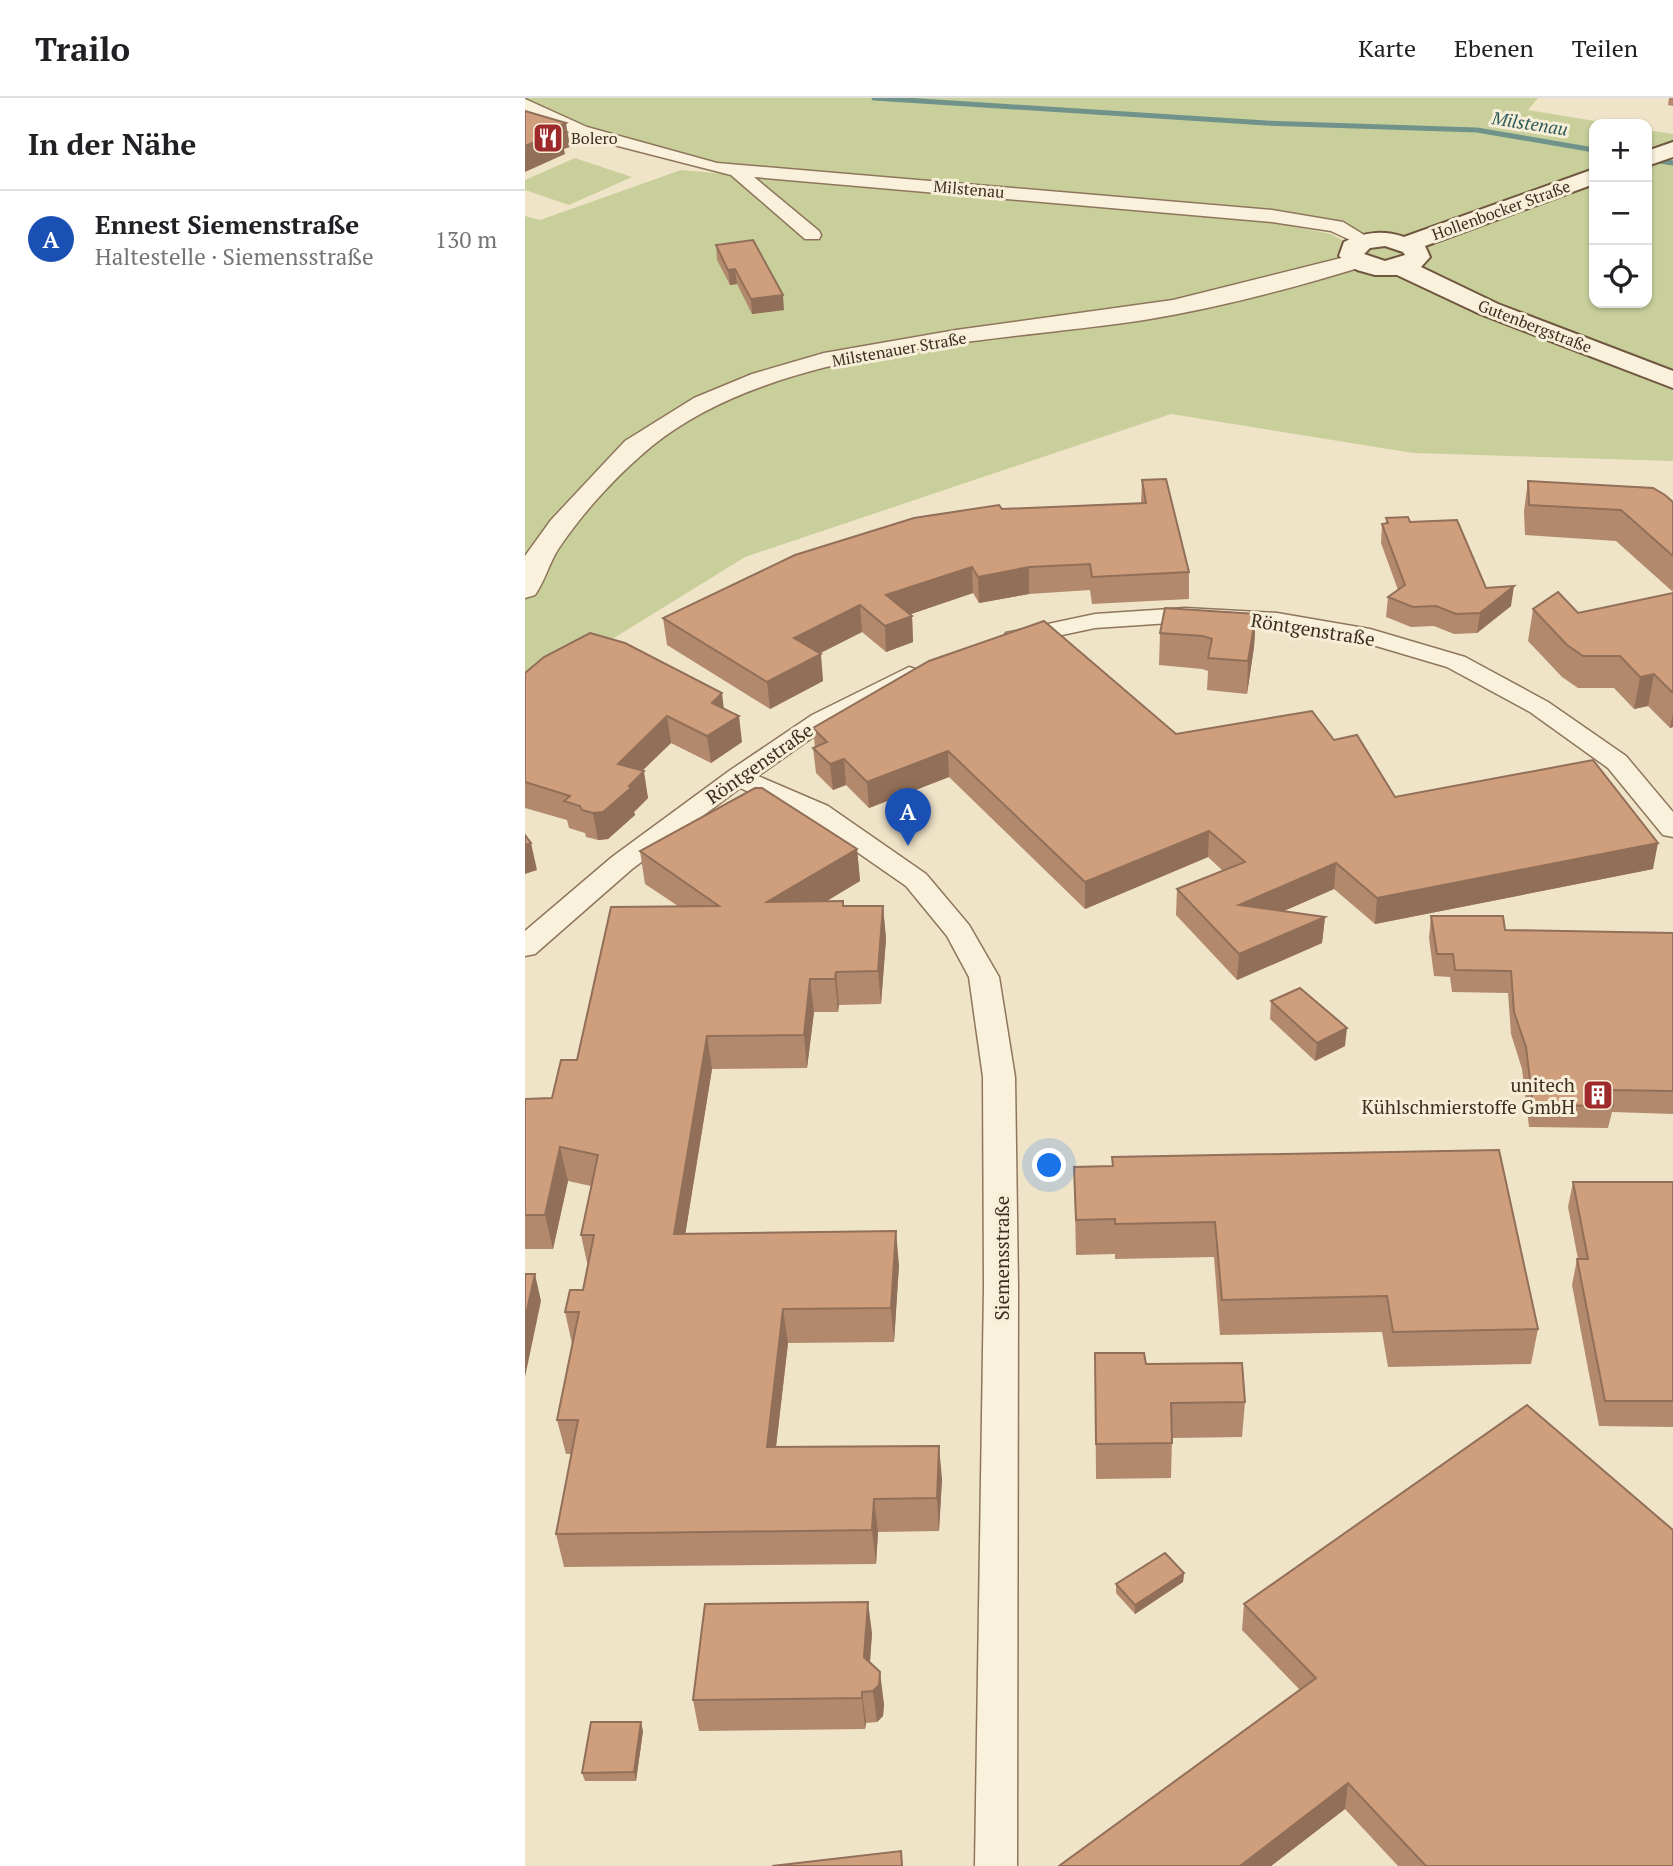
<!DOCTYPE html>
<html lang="de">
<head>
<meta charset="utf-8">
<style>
  :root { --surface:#fff; --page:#f2f2f2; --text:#202124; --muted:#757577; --line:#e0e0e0; --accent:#2563eb }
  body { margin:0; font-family:"PT Serif",serif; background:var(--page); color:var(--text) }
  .controls { position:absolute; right:21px; top:21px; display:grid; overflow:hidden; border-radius:14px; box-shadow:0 2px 5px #0004 }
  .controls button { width:63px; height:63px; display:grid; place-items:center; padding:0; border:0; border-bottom:2px solid var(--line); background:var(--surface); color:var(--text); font:35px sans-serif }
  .you { position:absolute; left:525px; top:1068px; width:24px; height:24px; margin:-18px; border:5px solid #fff; border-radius:50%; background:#1a73e8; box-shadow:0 0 0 10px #1a73e833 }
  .badge { display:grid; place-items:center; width:46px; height:46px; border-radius:50%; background:var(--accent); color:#fff; font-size:23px; font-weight:700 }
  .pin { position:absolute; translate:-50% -58px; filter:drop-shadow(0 2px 4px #0008) }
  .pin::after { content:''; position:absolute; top:37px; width:24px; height:21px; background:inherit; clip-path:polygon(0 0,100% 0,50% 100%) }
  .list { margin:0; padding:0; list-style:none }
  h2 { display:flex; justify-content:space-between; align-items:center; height:91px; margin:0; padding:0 28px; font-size:30px }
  h2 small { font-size:23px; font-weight:400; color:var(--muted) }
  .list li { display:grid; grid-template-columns:46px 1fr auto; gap:21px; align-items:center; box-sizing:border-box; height:98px; padding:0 28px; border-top:2px solid var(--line) }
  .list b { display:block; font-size:26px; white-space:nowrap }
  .list p { margin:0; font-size:23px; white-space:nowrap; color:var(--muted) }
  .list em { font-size:23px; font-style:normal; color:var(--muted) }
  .icon { flex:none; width:38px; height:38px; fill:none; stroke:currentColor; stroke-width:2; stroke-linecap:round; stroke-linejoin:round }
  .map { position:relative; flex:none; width:1148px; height:1768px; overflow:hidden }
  header { display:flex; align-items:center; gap:42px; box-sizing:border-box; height:98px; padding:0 35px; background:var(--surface); border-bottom:2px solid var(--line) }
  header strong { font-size:33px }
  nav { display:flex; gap:38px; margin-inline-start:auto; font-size:24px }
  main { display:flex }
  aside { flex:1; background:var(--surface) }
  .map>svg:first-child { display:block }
  .green { fill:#c9cf9b }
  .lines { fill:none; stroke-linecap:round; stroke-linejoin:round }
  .stream { stroke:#6f938a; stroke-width:5 }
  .minor-casing { stroke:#8d765c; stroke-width:3 }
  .tertiary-casing { stroke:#8d765c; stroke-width:3 }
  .secondary-casing { stroke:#6f573f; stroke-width:4 }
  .minor { fill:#faf1dc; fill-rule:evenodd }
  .tertiary { fill:#faf1dc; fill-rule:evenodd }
  .secondary { fill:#faf1dc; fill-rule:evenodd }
  .wall { fill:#b2896c }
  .shaded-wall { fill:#916f58 }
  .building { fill:#cf9f7d; stroke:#916f58; stroke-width:2 }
  .labels { text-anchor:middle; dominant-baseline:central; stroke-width:6; stroke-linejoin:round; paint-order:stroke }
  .far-poi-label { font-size:16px; fill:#3d2e20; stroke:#f7eed8; text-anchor:start }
  .far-street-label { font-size:16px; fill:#3d2e20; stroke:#f7eed8 }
  .far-water-label { font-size:18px; font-style:italic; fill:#2f5d5a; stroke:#f7eed8 }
  .street-label { font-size:19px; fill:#3d2e20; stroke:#f7eed8 }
  .poi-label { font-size:19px; fill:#3d2e20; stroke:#f7eed8; text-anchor:end }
</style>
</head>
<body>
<header>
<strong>Trailo</strong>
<nav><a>Karte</a><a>Ebenen</a><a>Teilen</a></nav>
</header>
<main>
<aside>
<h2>In der Nähe<small></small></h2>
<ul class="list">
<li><span class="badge" style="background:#1a4fb4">A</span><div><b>Ennest Siemenstraße</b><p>Haltestelle · Siemensstraße</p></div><em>130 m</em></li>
</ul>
</aside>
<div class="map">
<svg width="1148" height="1768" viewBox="0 0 1148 1768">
  <rect width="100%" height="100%" fill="#f0e4c8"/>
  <g class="green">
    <path d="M0,0H1013L1003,12L1088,26H1069V205H1122V32L1148,36V51L1130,59L1148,61V363L888,355L646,316L220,459L0,595V118L15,122L156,72L741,123L806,136L819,143L815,159L833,145L811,128L212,73L128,54L0,6Z"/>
    <path d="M50,60L107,79L44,107L0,92V82Z"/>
  </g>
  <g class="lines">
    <g class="stream">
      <path d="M349,0L741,25L952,32L1069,52"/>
      <path d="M1122,61L1148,65"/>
    </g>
    <g class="minor-casing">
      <g id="minor">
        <path d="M0,1L62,29L192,65L747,112L818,124L849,143L840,149L806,133L747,124L229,79L294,133L296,137L294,141H280L206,77L50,37L0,12Z"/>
        <path d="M660,510L752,515L845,531L940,559L1023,604L1101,658L1148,714V739L1138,737L1083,670L1005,614L922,569L841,545L752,529L660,524L570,530L490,547L481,545L478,540L481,535L570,516Z"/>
        <path d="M384,569L393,572L397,577L393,582L305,627L233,678L303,708L401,776L444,827L474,879L490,979L493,1188L492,1768H450L459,1188L458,979L444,879L422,838L381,788L283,720L215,690L107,771L10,856L0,858V833L87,759L204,673L287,617Z"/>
      </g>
    </g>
    <g class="tertiary-casing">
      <path id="tertiary" d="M832,156L840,158L844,163L840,168C768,190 694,210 619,222C466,245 251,248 127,348C93,376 58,414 34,450C24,465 20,483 10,497L0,500V458L26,422L100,343L169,300L227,276L299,255L431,232L648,202Z"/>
    </g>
    <g class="secondary-casing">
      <g id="secondary">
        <path d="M1148,44V59L1122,68V53Z"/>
        <path d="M1069,71V86L900,148L905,159L896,169L973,206L1148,273V290L955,216L872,177H850L832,172L814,158L819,144C840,134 858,132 879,139ZM860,148L878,154L880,157L860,163L839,156L845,150Z"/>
      </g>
    </g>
    <use href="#minor" class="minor"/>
    <use href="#tertiary" class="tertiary"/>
    <use href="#secondary" class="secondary"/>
  </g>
  <g class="wall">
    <path d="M1144,0H1148V8L1143,7Z"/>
    <path d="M191,147L259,212L227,216L212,186L205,187L192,162Z"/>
    <path d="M617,382L664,474V501L567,506L565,492L504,496L454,505L448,495L385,516L387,518L388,544L361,554L337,534L295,555L298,583L245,611L142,547L138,520L477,411L616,405Z"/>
    <path d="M1003,383L1148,404V494L1091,443L1000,437L999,413Z"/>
    <path d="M861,420L885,424L961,490L986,508L952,535L929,536L909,528L886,529L861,519L863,499L873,492L856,445L857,426L861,425Z"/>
    <path d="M1148,495V629L1145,630L1123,608L1109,611L1089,590H1053L1037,579L1003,543L1008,511L1053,515Z"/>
    <path d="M731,516L729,549L722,596L682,592L683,573L677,571L634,567L635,535Z"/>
    <path d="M0,575L199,611L217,644L186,665L146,645L117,673L123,700L109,714L110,717L83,741L73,742L61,739L60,735L44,730L42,722L0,710Z"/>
    <path d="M288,630L651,636L809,642L870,699L1128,771L850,826L809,791L759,813L800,819L797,845L712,882L651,817L652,791L698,773L683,759L560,811L424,679L344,710L321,687L308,692L291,675L288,650L290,649Z"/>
    <path d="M332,751L335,783L302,803H318L319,808H358L361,841L356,906L314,907L313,914H289L282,970L187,971L160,1136L374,1167L369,1244L263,1245L251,1349L417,1381L414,1433L353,1434L351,1466L39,1469L31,1436L47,1356H41L32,1322L47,1246L40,1214L58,1192L63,1169L56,1137L66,1088L43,1083L28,1151H0V1001L27,1000L153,808L120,786L115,753Z"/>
    <path d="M906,818L980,832L1148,835V1016L1087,1014L1083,1030L1004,1029L997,971L986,936L983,895L927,894L925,879L909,878L904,840Z"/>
    <path d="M746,903L820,948L790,963L745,921Z"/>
    <path d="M549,1069L1013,1231L1006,1266L863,1269L857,1234L695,1237L689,1159L590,1161V1156L551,1157Z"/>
    <path d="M1048,1084H1148V1329L1074,1328L1047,1187L1052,1161H1053L1043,1109Z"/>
    <path d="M570,1255L621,1266L720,1304L717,1339L647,1340L646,1380L571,1381Z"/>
    <path d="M659,1475L658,1484L610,1516L591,1495V1486Z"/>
    <path d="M719,1506L1148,1768H873L820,1711L746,1768H534L775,1592L717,1532Z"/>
    <path d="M347,1535L345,1564L359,1606L358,1618L352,1624L341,1625L340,1631L174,1633L168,1602Z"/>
    <path d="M118,1633L111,1683H60L57,1675Z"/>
  </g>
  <g class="shaded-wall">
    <path d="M41,25L45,49L39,51L40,56L0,74V48L30,30Z"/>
    <path d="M210,171L212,186L205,187L203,172Z"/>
    <path d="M258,197L259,212L227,216L226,201Z"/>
    <path d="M447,469L448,495L363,524L361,497Z"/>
    <path d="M504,469V496L454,505L453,479Z"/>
    <path d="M989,488L986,508L952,535L955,515Z"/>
    <path d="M335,507L337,534L272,567L269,540Z"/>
    <path d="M731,516L729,549L722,596L723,563Z"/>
    <path d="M387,518L388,544L361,554L360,528Z"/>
    <path d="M296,556L298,583L245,611L242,584Z"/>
    <path d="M1129,576L1123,608L1109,611L1115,579Z"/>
    <path d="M197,595L200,621L187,605Z"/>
    <path d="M1148,614V629L1145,630Z"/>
    <path d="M142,618L146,645L97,692L93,666Z"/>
    <path d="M214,618L217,644L186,665L182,638Z"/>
    <path d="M423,653L424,679L344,710L342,684Z"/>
    <path d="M319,661L321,687L308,692L305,666Z"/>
    <path d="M119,673L123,700L109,714L110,717L83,741L73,742L68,715L104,688Z"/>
    <path d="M684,733L683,759L560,811V784Z"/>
    <path d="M6,745L12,772L0,776V747Z"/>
    <path d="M1133,745L1128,771L850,826L852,800Z"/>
    <path d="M332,751L335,783L246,836L242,804Z"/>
    <path d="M811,765L809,791L713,833L714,807Z"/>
    <path d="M358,808L361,841L356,906L353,873Z"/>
    <path d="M800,819L797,845L712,882L714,856Z"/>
    <path d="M311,874L314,907L313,914L310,881Z"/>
    <path d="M285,881L289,914L282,970L279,937Z"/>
    <path d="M822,930L820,948L790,963L792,945Z"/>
    <path d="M182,938L187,971L155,1169L149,1136Z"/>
    <path d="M35,1049L43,1083L28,1151L20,1117Z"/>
    <path d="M371,1133L374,1167L369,1244L366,1210Z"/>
    <path d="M10,1176L16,1203L0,1279V1221Z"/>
    <path d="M258,1211L263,1245L247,1383L242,1349Z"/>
    <path d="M414,1348L417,1381L414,1433L412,1400Z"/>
    <path d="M349,1401L353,1434L351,1466L347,1432Z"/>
    <path d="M659,1475L658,1484L610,1516V1507Z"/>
    <path d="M343,1504L347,1535L343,1590L339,1559Z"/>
    <path d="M355,1574L359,1606L358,1618L352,1624L348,1593Z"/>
    <path d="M337,1594L341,1625L340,1631L337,1600Z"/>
    <path d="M116,1624L118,1633L111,1683L109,1674Z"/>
    <path d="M823,1685L820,1711L746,1768H715Z"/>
  </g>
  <g class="building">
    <path d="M0,13L41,25L30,30L37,32L0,48Z"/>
    <path d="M228,142L258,197L226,201L210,171L203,172L191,147Z"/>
    <path d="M641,381L664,474L567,479L565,466L504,469L453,479L447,469L361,497L387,518L360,528L335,507L269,540L296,556L242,584L138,520L270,457L389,420L474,407L477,411L621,405L617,382Z"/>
    <path d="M1003,383L1128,390L1140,397L1148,404V458L1096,412L1004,407Z"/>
    <path d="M883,419L885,424L932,422L961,490L989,488L955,515L931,516L911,508L888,509L863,499L880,487L857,426L863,425L861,420Z"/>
    <path d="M1033,494L1053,515L1148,495V595L1129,576L1115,579L1095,558H1058L1042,547L1008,511Z"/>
    <path d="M640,510L731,516L723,563L683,560L687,541L678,538L635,535Z"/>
    <path d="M519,523L651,636L787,613L809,642L832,637L870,699L1068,662L1133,745L852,800L811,765L714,807L800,819L714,856L652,791L720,764L684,733L560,784L423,653L342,684L319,661L305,666L288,650L302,644L288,630L404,563Z"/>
    <path d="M65,535L100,545L197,595L187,605L214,618L182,638L142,618L93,666L119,673L104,688L106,690L78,714L68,715L57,712L55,708L39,703L45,698L0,684V575L19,559Z"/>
    <path d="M230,690H237L332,751L242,804L318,803V808H358L353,873L311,874L310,881H285L279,937L182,938L149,1136L371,1133L366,1210L258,1211L242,1349L414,1348L412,1400L349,1401L347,1432L31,1436L53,1322H32L54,1214H40L45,1192H58L69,1137H56L73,1057L35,1049L20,1117H0V1001L27,1000L36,962H52L86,809L194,808L115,753Z"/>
    <path d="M0,737L6,745L0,747Z"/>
    <path d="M906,818H978L980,832L1148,835V993L1085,992L1088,1008L1008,1007L1001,949L989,914L986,873L930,872L928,856H912Z"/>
    <path d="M775,890L822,930L792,945L746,903Z"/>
    <path d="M974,1052L1013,1231L868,1234L862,1198L697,1202L690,1124L590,1126V1121L551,1122L549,1069L588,1068L587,1059Z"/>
    <path d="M1048,1084H1148V1303H1080L1052,1161H1063Z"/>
    <path d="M0,1176H10L0,1221Z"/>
    <path d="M570,1255H619L621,1266L717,1265L720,1304L646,1305L647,1345L571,1346Z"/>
    <path d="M1002,1307L1148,1432V1768H901L823,1685L715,1768H534L791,1580L719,1506Z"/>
    <path d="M640,1455L659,1475L610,1507L591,1486Z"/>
    <path d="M343,1504L339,1559L355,1574L354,1587L348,1593L337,1594V1600L168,1602L180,1506Z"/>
    <path d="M66,1624H116L109,1674L57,1675Z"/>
    <path d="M376,1753L377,1768H247Z"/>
  </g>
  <defs>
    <g id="restaurant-square" transform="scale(1.575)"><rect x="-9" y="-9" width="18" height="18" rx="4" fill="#9e2a2b" stroke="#f7eed8"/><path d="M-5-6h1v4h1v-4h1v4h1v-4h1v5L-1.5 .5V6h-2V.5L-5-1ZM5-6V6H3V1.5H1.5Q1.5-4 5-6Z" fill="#fff"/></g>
    <g id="building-square" transform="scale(1.575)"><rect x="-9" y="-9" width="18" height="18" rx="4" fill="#9e2a2b" stroke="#f7eed8"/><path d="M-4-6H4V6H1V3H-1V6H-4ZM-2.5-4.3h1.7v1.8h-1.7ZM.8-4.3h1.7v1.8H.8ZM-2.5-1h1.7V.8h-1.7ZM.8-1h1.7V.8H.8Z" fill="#fff"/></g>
  </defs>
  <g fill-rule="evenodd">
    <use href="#restaurant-square" x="23" y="40"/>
    <use href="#building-square" x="1073" y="997"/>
  </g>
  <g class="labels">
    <g class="far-poi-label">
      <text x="46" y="40">Bolero</text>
    </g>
    <g class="far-street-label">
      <text transform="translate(444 91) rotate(5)">Milstenau</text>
      <text transform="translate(976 112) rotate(-20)">Hollenbocker Straße</text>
      <text transform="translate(1010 228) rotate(21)">Gutenbergstraße</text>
      <text transform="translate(374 251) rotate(-10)">Milstenauer Straße</text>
    </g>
    <g class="far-water-label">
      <text transform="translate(1005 25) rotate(9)">Milstenau</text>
    </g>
    <g class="street-label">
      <text transform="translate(788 531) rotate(9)">Röntgenstraße</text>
      <text transform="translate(234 665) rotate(-35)">Röntgenstraße</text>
      <text transform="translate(476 1160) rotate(-90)">Siemensstraße</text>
    </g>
    <g class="poi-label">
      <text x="1050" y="986">unitech<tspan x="1050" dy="22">Kühlschmierstoffe GmbH</tspan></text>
    </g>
  </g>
</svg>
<div class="controls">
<button>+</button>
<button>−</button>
<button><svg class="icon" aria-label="locate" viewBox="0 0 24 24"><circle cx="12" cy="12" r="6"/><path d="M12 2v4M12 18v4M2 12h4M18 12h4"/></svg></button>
</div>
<div class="you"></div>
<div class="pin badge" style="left:383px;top:748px;background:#1a4fb4">A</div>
</div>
</main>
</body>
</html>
